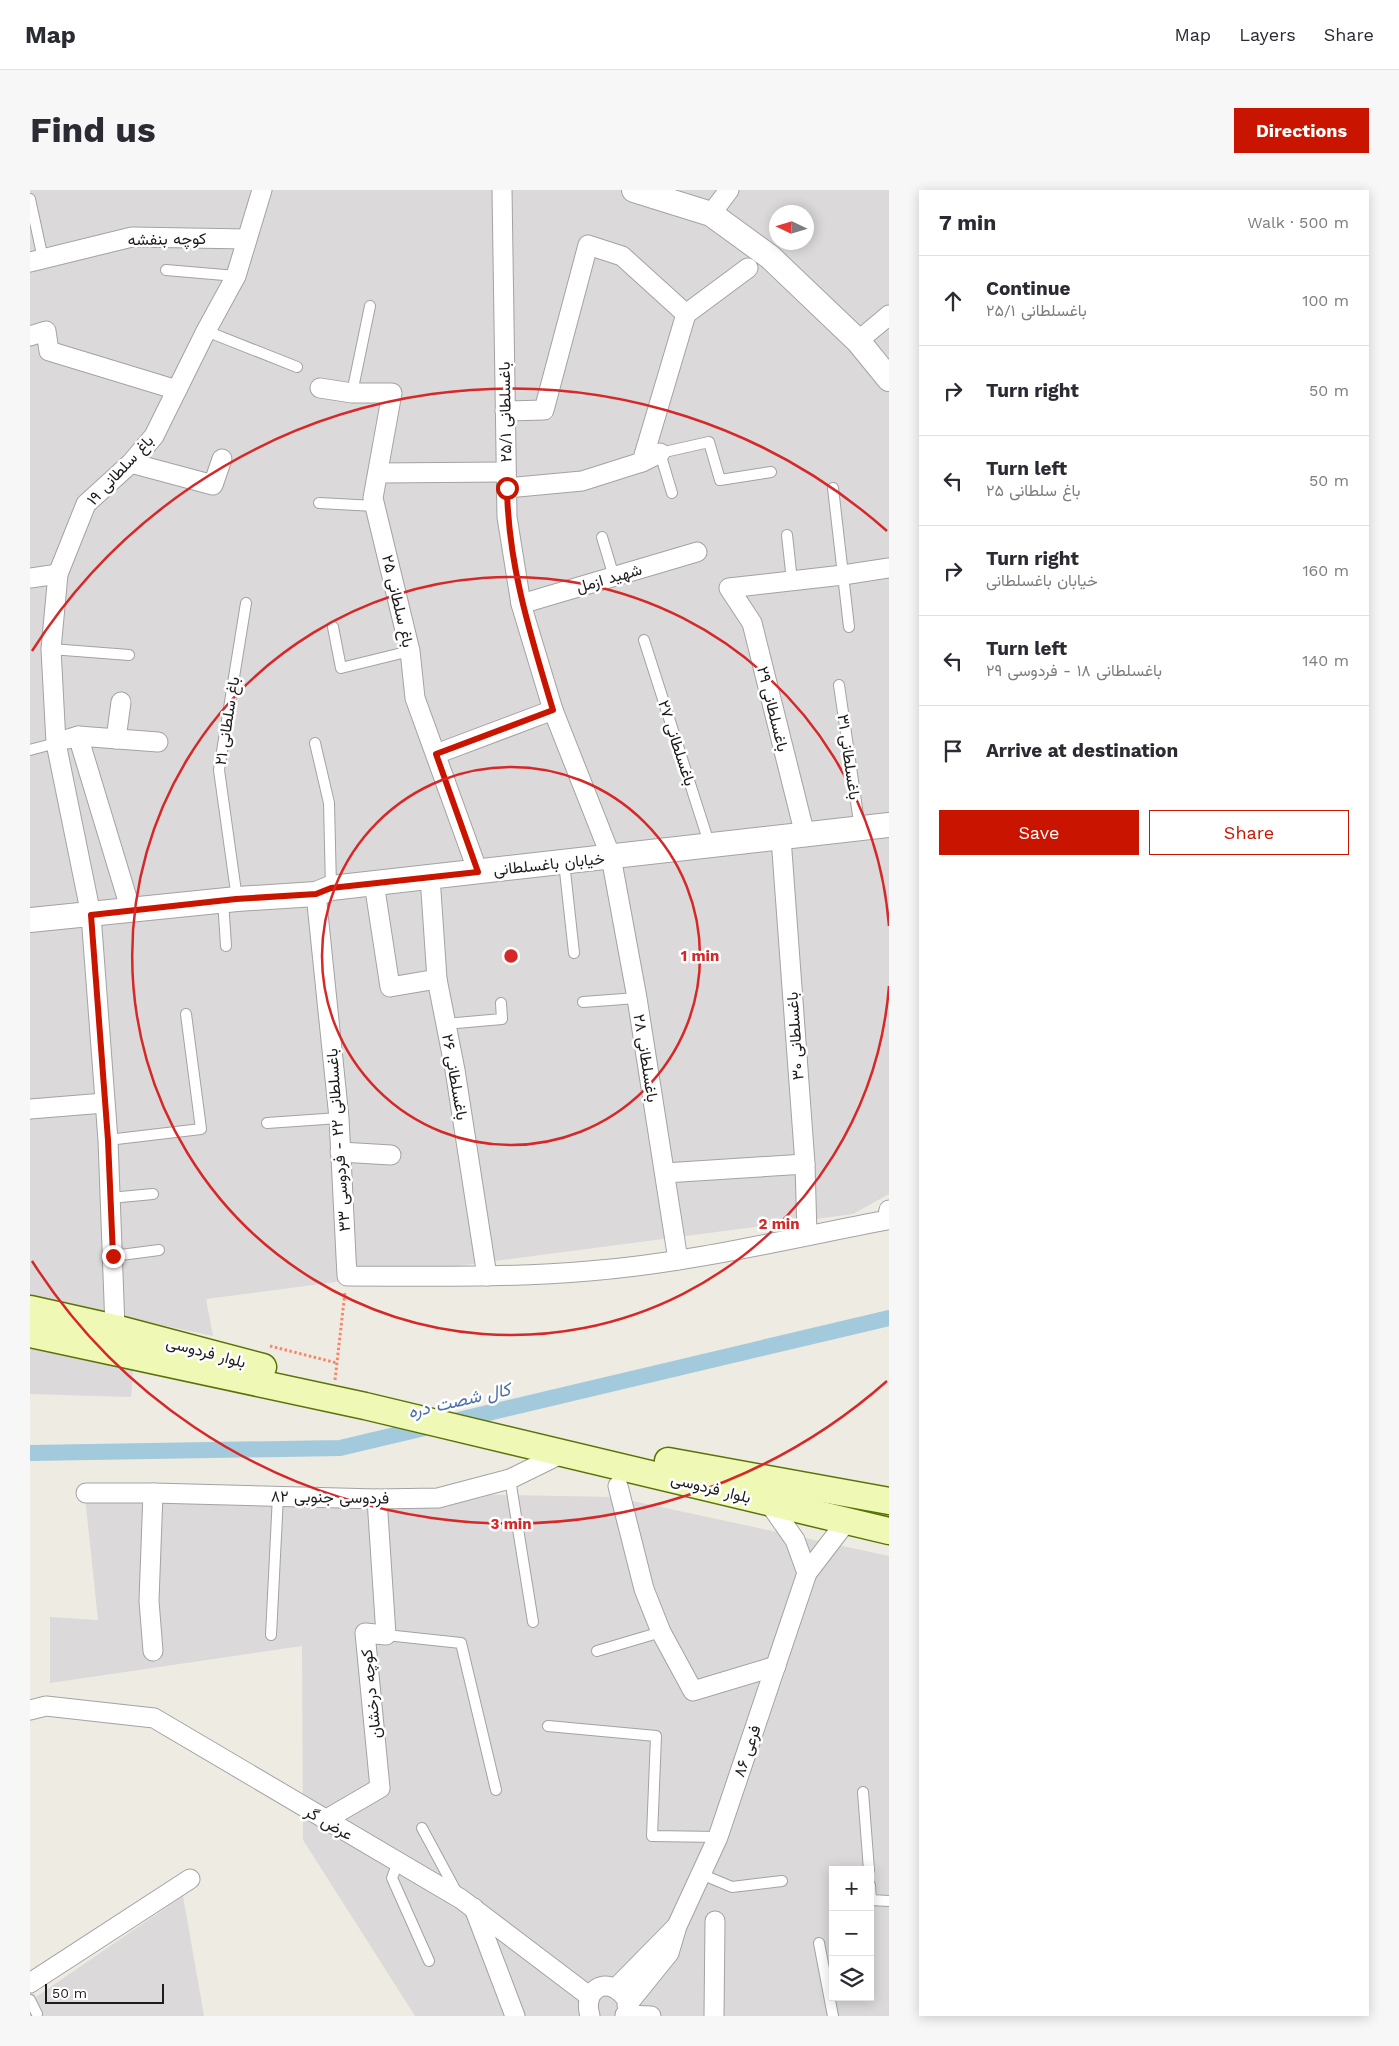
<!DOCTYPE html>
<html lang="en">
<head>
<meta charset="utf-8">
<style>
  :root { --surface:#fff; --page:#f7f7f7; --text:#2b2b33; --muted:#7c7c81; --line:#e1e1e2; --accent:#c91500 }
  body { margin:0; font-family:"Work Sans",Vazirmatn,sans-serif; background:var(--page); color:var(--text) }
  .controls { position:absolute; right:15px; bottom:15px; display:grid; overflow:hidden; border-radius:0px; box-shadow:0 2px 12px #0003 }
  .controls button { width:45px; height:45px; display:grid; place-items:center; padding:0; border:0; border-bottom:1px solid var(--line); background:var(--surface); color:var(--text); font:25px sans-serif }
  .compass { position:absolute; left:739px; top:15px; width:45px; height:45px; border-radius:50%; background:var(--surface); box-shadow:0 2px 12px #0003; rotate:274deg }
  .scale { position:absolute; left:15px; bottom:12px; width:119px; box-sizing:border-box; padding-left:5px; border:2px solid #1c1c1c; border-top:0; font-size:14px; line-height:18px; white-space:nowrap; color:#1c1c1c; -webkit-text-stroke:4px #fff; paint-order:stroke }
  .stop { position:absolute; width:15px; height:15px; margin:-11px; border:4px solid #c91500; border-radius:50%; background:#fff }
  .stop.end { background:#c91500; border-color:#fff; box-shadow:0 1px 5px #0008 }
  .list { margin:0; padding:0; list-style:none }
  h2 { display:flex; justify-content:space-between; align-items:center; height:65px; margin:0; padding:0 20px; font-size:21px }
  h2 small { font-size:16px; font-weight:400; color:var(--muted) }
  .list li { display:grid; grid-template-columns:32px 1fr auto; gap:15px; align-items:center; box-sizing:border-box; height:90px; padding:0 20px; border-top:1px solid var(--line) }
  .list b { display:block; font-size:19px; white-space:nowrap }
  .list p { margin:0; font-size:16px; white-space:nowrap; color:var(--muted) }
  .list em { font-size:16px; font-style:normal; color:var(--muted) }
  .actions { display:flex; gap:10px; padding:15px 20px }
  .actions a { flex:1; padding:11px 0; border:1px solid var(--accent); border-radius:0px; text-align:center; font-size:18px; color:var(--accent) }
  .actions .main { background:var(--accent); color:#fff }
  .icon { flex:none; width:28px; height:28px; fill:none; stroke:currentColor; stroke-width:2; stroke-linecap:round; stroke-linejoin:round }
  .map { position:relative; flex:none; width:859px; height:1826px; overflow:hidden; border-radius:0px }
  header { display:flex; align-items:center; gap:30px; box-sizing:border-box; height:70px; padding:0 25px; background:var(--surface); border-bottom:1px solid var(--line) }
  header strong { font-size:24px }
  nav { display:flex; gap:28px; margin-inline-start:auto; font-size:18px }
  .intro { display:flex; align-items:center; justify-content:space-between; box-sizing:border-box; height:120px; padding:0 30px }
  h1 { margin:0; font-size:35px }
  .button { padding:12px 22px; border-radius:0px; background:var(--accent); color:#fff; font-size:18px; font-weight:700 }
  main { display:flex; gap:30px; padding:0 30px }
  aside { flex:1; background:var(--surface); border-radius:0px; box-shadow:0 2px 12px #0003 }
  .map>svg:first-child { display:block }
  .residential { fill:#dbd9d9; fill-rule:evenodd }
  .lines { fill:none; stroke-linecap:round; stroke-linejoin:round }
  .canal { stroke:#a2c9dc; stroke-width:16 }
  .service-casing { stroke:#a3a3a3; stroke-width:12 }
  .minor-casing { stroke:#a3a3a3; stroke-width:21 }
  .tertiary-casing { stroke:#a3a3a3; stroke-width:26 }
  .secondary-casing { stroke:#5b7204; stroke-width:29 }
  .path { stroke:#fa8567; stroke-width:3; stroke-dasharray:2.5 2.5; stroke-linecap:butt }
  .service { stroke:#fff; stroke-width:10 }
  .minor { stroke:#fff; stroke-width:19 }
  .tertiary { stroke:#fff; stroke-width:24 }
  .secondary { stroke:#eff9b5; stroke-width:26 }
  .route { stroke:#c91500; stroke-width:6 }
  .ring { fill:none; stroke:#d62828; stroke-width:2.5 }
  .labels { text-anchor:middle; dominant-baseline:central; stroke-width:5; stroke-linejoin:round; paint-order:stroke }
  .street-label { font-size:16px; fill:#1c1c1c; stroke:#fff }
  .water-label { font-size:18px; font-style:italic; fill:#4970ac; stroke:#fff }
  .centre { fill:#d62828; stroke:#fff; stroke-width:2.5 }
  .ring-label { font-size:15px; text-anchor:middle; font-weight:bold; fill:#d62828; stroke:#fff; stroke-width:5; stroke-linejoin:round; paint-order:stroke }
</style>
</head>
<body>
<header>
<strong>Map</strong>
<nav><a>Map</a><a>Layers</a><a>Share</a></nav>
</header>
<div class="intro"><h1>Find us</h1><a class="button">Directions</a></div>
<main>
<div class="map">
<svg width="859" height="1826" viewBox="0 0 859 1826">
  <rect width="100%" height="100%" fill="#eeebe2"/>
  <g class="residential">
    <path d="M0,0H859V1004L823,1024L176,1109L183,1146L107,1130L101,1207L0,1204ZM746,22H776V52H746Z"/>
    <path d="M54,1297L584,1307L859,1366V1826H385L273,1650L272,1456L20,1493V1427L68,1430ZM803,1680H840V1807H803Z"/>
    <path d="M153,1706L174,1826H0V1791L6,1807Z"/>
  </g>
  <g class="lines">
    <path class="canal" d="M0,1263L310,1258L859,1128"/>
    <g class="service-casing">
      <g id="service">
        <path d="M0,9L13,69"/>
        <path d="M136,80L206,86"/>
        <path d="M176,141L267,177"/>
        <path d="M322,203L340,116"/>
        <path d="M803,298L819,437"/>
        <path d="M642,303L630,263L679,252L690,290L741,282"/>
        <path d="M289,313L345,316"/>
        <path d="M757,345L762,391"/>
        <path d="M572,347L584,387"/>
        <path d="M303,437L311,478L380,461"/>
        <path d="M614,450L680,656"/>
        <path d="M21,459L99,465"/>
        <path d="M809,495L830,639"/>
        <path d="M285,553L299,613L301,698"/>
        <path d="M0,560L26,553"/>
        <path d="M534,672L544,763"/>
        <path d="M207,709L189,580L216,413"/>
        <path d="M193,710L196,756"/>
        <path d="M553,812L607,808"/>
        <path d="M415,834L472,829L471,813"/>
        <path d="M237,933L309,928"/>
        <path d="M78,950L171,939L156,824"/>
        <path d="M80,1008L123,1004"/>
        <path d="M83,1066L129,1060"/>
        <path d="M480,1289L503,1432"/>
        <path d="M241,1445L248,1306"/>
        <path d="M356,1445L431,1453L466,1600"/>
        <path d="M567,1461L631,1442"/>
        <path d="M518,1536L626,1546L622,1646L688,1647"/>
        <path d="M833,1602L839,1680"/>
        <path d="M392,1638L427,1703"/>
        <path d="M368,1672L362,1688L399,1771"/>
        <path d="M671,1684L702,1697L752,1691"/>
        <path d="M840,1695L841,1710L859,1711"/>
        <path d="M789,1753L803,1826"/>
        <path d="M0,1810L7,1824"/>
      </g>
    </g>
    <g class="minor-casing">
      <g id="minor">
        <path d="M472,0L477,327L491,414L523,520L581,667L607,808L648,1070"/>
        <path d="M681,24L699,0"/>
        <path d="M0,72L102,47L217,49"/>
        <path d="M0,146L16,141L19,161L147,200"/>
        <path d="M828,151L859,125"/>
        <path d="M290,198L322,203H362L343,308L380,461L385,508L448,682"/>
        <path d="M475,221L514,220L558,55L592,66L656,124"/>
        <path d="M612,272L656,124L718,78"/>
        <path d="M101,273L183,295L192,269"/>
        <path d="M348,283L476,282"/>
        <path d="M477,298L552,291L612,272L630,263"/>
        <path d="M0,388L28,384"/>
        <path d="M491,414L667,362"/>
        <path d="M48,546L101,721"/>
        <path d="M38,549L48,546L128,552"/>
        <path d="M86,549L91,512"/>
        <path d="M406,564L523,520"/>
        <path d="M775,645L722,433L699,398L813,385L859,378"/>
        <path d="M751,648L775,974L777,1045"/>
        <path d="M400,687L407,789L425,880L457,1086"/>
        <path d="M344,693L360,797L407,789"/>
        <path d="M286,704L309,928L317,1086C398,1086 479,1088 559,1081C659,1073 758,1049 857,1030L859,1020"/>
        <path d="M0,919L74,913"/>
        <path d="M310,962L361,965"/>
        <path d="M635,983L775,974"/>
        <path d="M85,1138L78,950L61,725L26,553L21,459L28,384L56,314L101,273L124,246L176,141L206,86L232,0"/>
        <path d="M588,1296L614,1399L631,1442L663,1501L746,1476"/>
        <path d="M56,1303H123L347,1309L408,1308L480,1289L535,1262"/>
        <path d="M739,1313L765,1350L777,1383"/>
        <path d="M123,1461L119,1411L123,1303"/>
        <path d="M0,1520L16,1516L124,1528L431,1709L559,1806"/>
        <path d="M295,1630L350,1598L335,1443L356,1445L347,1309"/>
        <path d="M444,1718L485,1826"/>
        <path d="M0,1793L160,1689"/>
        <path d="M586,1798L645,1738"/>
        <path d="M597,1815L639,1763L647,1736L688,1647L777,1383L816,1332"/>
        <path d="M595,1825L621,1826"/>
        <path d="M560,1826C552,1800 576,1785 594,1806"/>
        <path d="M684,1826L685,1731"/>
      </g>
    </g>
    <g class="tertiary-casing">
      <g id="tertiary">
        <path d="M604,0L681,24L740,67L828,151L859,189"/>
        <path d="M0,730L207,709L286,704L301,698L859,635"/>
      </g>
    </g>
    <g class="secondary-casing">
      <g id="secondary">
        <path d="M0,1119L85,1138L233,1177"/>
        <path d="M0,1144L335,1216L859,1341"/>
        <path d="M638,1271L859,1311"/>
      </g>
    </g>
    <g class="path">
      <path d="M240,1156L307,1173"/>
      <path d="M305,1190L315,1102"/>
    </g>
    <use href="#service" class="service"/>
    <use href="#minor" class="minor"/>
    <use href="#tertiary" class="tertiary"/>
    <use href="#secondary" class="secondary"/>
  </g>
  <g class="lines">
    <path class="route" d="M83,1066L78,950L61,725L206,709L286,704L301,698L448,682L406,564L523,520C501,447 478,375 477,298"/>
  </g>
  <g class="ring">
    <circle cx="481" cy="766" r="189"/>
    <path d="M859 796A379 379 0 1 1 859 736"/>
    <path d="M857 1191A568 568 0 0 1 2 1071M2 461A568 568 0 0 1 857 341"/>
  </g>
  <g class="labels">
    <g class="street-label">
      <text transform="translate(137 49) rotate(-1)">کوچه بنفشه</text>
      <text transform="translate(475 222) rotate(-91)">باغسلطانی ۲۵/۱</text>
      <text transform="translate(90 280) rotate(-47)">باغ سلطانی ۱۹</text>
      <text transform="translate(579 388) rotate(-16)">شهید ازمل</text>
      <text transform="translate(368 411) rotate(77)">باغ سلطانی ۲۵</text>
      <text transform="translate(743 519) rotate(76)">باغسلطانی ۲۹</text>
      <text transform="translate(197 531) rotate(-81)">باغ سلطانی ۲۱</text>
      <text transform="translate(647 553) rotate(72)">باغسلطانی ۲۷</text>
      <text transform="translate(819 567) rotate(82)">باغسلطانی ۳۱</text>
      <text transform="translate(519 674) rotate(-6)">خیابان باغسلطانی</text>
      <text transform="translate(765 846) rotate(-94)">باغسلطانی ۳۰</text>
      <text transform="translate(616 868) rotate(81)">باغسلطانی ۲۸</text>
      <text transform="translate(425 887) rotate(80)">باغسلطانی ۲۶</text>
      <text transform="translate(308 950) rotate(-94)">باغسلطانی ۲۲ - فردوسی ۳۳</text>
      <text transform="translate(176 1162) rotate(15)">بلوار فردوسی</text>
      <text transform="translate(681 1298) rotate(14)">بلوار فردوسی</text>
      <text transform="translate(300 1307) rotate(1)">فردوسی جنوبی ۸۲</text>
      <text transform="translate(341 1504) rotate(-96)">کوچه درخشان</text>
      <text transform="translate(717 1561) rotate(-71)">فرعی ۸۶</text>
      <text transform="translate(299 1633) rotate(30)">عرض گر</text>
    </g>
    <g class="water-label">
      <text transform="translate(429 1210) rotate(-13)">کال شصت دره</text>
    </g>
  </g>
  <circle cx="481" cy="766" r="8" class="centre"/>
  <g class="ring-label">
    <text x="670" y="771">1 min</text>
    <text x="749" y="1039">2 min</text>
    <text x="481" y="1339">3 min</text>
  </g>
</svg>
<div class="controls">
<button>+</button>
<button>−</button>
<button><svg class="icon" aria-label="layers" viewBox="0 0 24 24"><path d="M12 4l9 5-9 5-9-5zM3 14l9 5 9-5"/></svg></button>
</div>
<svg class="compass" viewBox="-18 -18 36 36"><path d="M0-13l5 13h-10z" fill="#e53935"/><path d="M0 13l5-13h-10z" fill="#7c7c81"/></svg>
<div class="scale">50 m</div>
<div class="stop" style="left:477px;top:298px"></div>
<div class="stop end" style="left:83px;top:1066px"></div>
</div>
<aside>
<h2>7 min<small>Walk · 500 m</small></h2>
<ul class="list">
<li><svg class="icon" aria-label="ahead" viewBox="0 0 24 24"><path d="M12 20V5M6 11l6-6 6 6"/></svg><div><b>Continue</b><p>باغسلطانی ۲۵/۱</p></div><em>100 m</em></li>
<li><svg class="icon" aria-label="right" viewBox="0 0 24 24"><path d="M7 20v-9h11M14 6l5 5-5 5"/></svg><div><b>Turn right</b></div><em>50 m</em></li>
<li><svg class="icon" aria-label="left" viewBox="0 0 24 24"><path d="M17 20v-9H6M10 6l-5 5 5 5"/></svg><div><b>Turn left</b><p>باغ سلطانی ۲۵</p></div><em>50 m</em></li>
<li><svg class="icon" aria-label="right" viewBox="0 0 24 24"><path d="M7 20v-9h11M14 6l5 5-5 5"/></svg><div><b>Turn right</b><p>خیابان باغسلطانی</p></div><em>160 m</em></li>
<li><svg class="icon" aria-label="left" viewBox="0 0 24 24"><path d="M17 20v-9H6M10 6l-5 5 5 5"/></svg><div><b>Turn left</b><p>باغسلطانی ۱۸ - فردوسی ۲۹</p></div><em>140 m</em></li>
<li><svg class="icon" aria-label="arrive" viewBox="0 0 24 24"><path d="M6 21V4h12l-3 4 3 4H6"/></svg><div><b>Arrive at destination</b></div></li>
</ul>
<div class="actions"><a class="main">Save</a><a>Share</a></div>
</aside>
</main>
</body>
</html>
